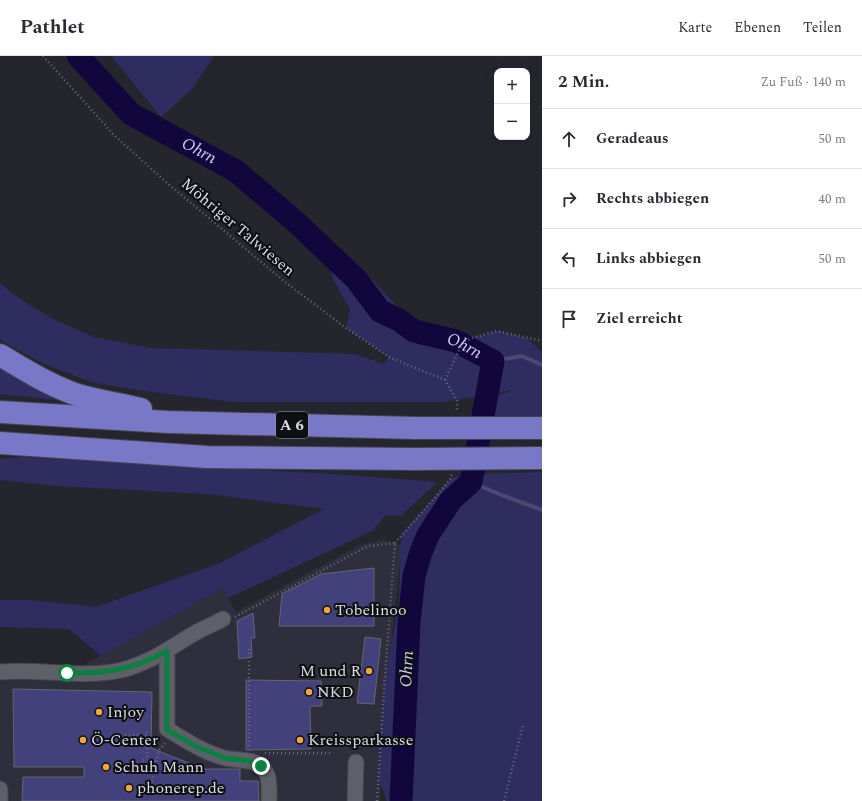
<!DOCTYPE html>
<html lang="de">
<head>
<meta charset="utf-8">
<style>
  :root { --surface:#fff; --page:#f7f7f7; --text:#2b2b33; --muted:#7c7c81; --line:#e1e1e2 }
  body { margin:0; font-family:Spectral,serif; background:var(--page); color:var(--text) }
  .controls { position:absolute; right:12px; top:12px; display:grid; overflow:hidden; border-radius:8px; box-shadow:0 2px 10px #0003 }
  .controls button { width:36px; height:36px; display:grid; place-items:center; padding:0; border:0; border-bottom:1px solid var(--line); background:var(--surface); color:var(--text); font:20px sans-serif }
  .stop { position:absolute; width:12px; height:12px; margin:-9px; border:3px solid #0b8043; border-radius:50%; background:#fff }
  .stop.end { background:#0b8043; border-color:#fff; box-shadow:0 1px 4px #0008 }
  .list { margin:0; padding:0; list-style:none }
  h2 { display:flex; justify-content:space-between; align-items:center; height:52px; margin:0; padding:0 16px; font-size:17px }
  h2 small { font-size:13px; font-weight:400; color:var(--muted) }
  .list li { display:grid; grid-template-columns:26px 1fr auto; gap:12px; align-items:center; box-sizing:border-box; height:60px; padding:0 16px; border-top:1px solid var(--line) }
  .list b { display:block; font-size:15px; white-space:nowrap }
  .list em { font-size:13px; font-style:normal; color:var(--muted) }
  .icon { flex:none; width:22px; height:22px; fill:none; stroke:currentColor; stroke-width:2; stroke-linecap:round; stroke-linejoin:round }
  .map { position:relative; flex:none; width:542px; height:745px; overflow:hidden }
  header { display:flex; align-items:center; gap:24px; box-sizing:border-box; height:56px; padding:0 20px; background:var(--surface); border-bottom:1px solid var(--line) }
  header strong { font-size:19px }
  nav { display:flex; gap:22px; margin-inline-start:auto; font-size:14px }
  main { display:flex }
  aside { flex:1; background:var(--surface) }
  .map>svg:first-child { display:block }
  .built { fill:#2e2e3c }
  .green { fill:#2f2d60 }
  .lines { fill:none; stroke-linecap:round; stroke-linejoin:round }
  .stream { stroke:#4f476f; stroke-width:4 }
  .river { stroke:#12073d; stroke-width:23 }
  .building { fill:#43417b; stroke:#646570 }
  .minor-casing { stroke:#44444b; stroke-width:17 }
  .highway-casing { stroke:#44444b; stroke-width:24 }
  .path { stroke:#6c6c74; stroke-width:2.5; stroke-dasharray:1 3; stroke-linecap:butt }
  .minor { stroke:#5e5f69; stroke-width:15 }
  .highway { stroke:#7877c8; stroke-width:22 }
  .highway-bridge-casing { stroke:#44444b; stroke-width:24; stroke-linecap:butt }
  .highway-bridge { stroke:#7877c8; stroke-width:22 }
  .route { stroke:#0b8043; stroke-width:5 }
  .poi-dot { fill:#efa73d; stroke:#0e0f13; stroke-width:1.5 }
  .labels { text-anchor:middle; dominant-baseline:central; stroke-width:4; stroke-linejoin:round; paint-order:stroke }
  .shield { fill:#0e0f13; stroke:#9e9ea5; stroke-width:1 }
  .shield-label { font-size:15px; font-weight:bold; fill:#dcdce3 }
  .street-label { font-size:16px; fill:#dcdce3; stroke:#0e0f13 }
  .poi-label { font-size:16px; fill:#dcdce3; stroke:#0e0f13; text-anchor:start }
  .water-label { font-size:17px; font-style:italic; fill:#cdcff4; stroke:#0e0f13 }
</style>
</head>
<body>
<header>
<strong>Pathlet</strong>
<nav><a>Karte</a><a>Ebenen</a><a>Teilen</a></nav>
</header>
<main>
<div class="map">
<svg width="542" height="745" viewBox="0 0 542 745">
  <rect width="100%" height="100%" fill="#25252e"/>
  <path class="built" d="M384,483L402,490L387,623L380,745H0V618L80,611L223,532L236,556L360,489Z"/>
  <g class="green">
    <path d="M113,0H214L192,33L161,61L112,1Z"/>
    <path d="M342,194L377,229L412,266L443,271L475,281L497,275L527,282L542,296V369L492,362L486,343L513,334L446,346H234L137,334L91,326L42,307L7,288L0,283V227L13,238L51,262L94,281L151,292L354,298L384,308L389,301L346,272L350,253L333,223L329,197Z"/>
    <path d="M0,303L77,346L0,338Z"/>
    <path d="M21,401L334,418L437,426L401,460L386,459L372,475L228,542L223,532L101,600L69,573L0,571V544H32L96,551L220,507L324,453L208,438L58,430L0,424V403Z"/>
    <path d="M542,416V745H387L378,722L385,619L399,548L401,479L451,422L472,418Z"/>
  </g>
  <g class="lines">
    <g class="stream">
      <path d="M493,305L522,300L542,309"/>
      <path d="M471,426L499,438L542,454"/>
    </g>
    <path class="river" id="s1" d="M78,0L131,58L236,115L297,167L356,223L380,255L399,264L414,275L456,285L493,305L471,426L451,444L428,479L421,496L414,520L409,566L401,745"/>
  </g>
  <g class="building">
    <path d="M374,512V570H279L282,538L321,518Z"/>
    <path d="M253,557L255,582H251L252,601L239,603L237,565Z"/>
    <path d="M365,581L381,583L374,648L357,647Z"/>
    <path d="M246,624L321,625L322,650H310L311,693L246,694Z"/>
    <path d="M13,633L152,636L151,692L196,710V713H240V725H258L259,745H22L23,721H84V711H14Z"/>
  </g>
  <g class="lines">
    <g class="minor-casing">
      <g id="minor">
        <path d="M167,595V673C185,684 205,697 225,702C237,705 251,702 261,710C271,718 269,734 269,745"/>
        <path d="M0,616C40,612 82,623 122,614C150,607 171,591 195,577C204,572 214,568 223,563"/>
        <path d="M0,733V745"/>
        <path d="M355,745L356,706"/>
      </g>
    </g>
    <g class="highway-casing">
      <g id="highway">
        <path d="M0,299C23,313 46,327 72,337C94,345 119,347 141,353"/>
        <path d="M0,356L168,366L415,372"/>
        <path d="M0,387L207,401L415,403"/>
      </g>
    </g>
    <g class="path">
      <path d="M43,0L114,79L166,126L285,226L346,272L389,301L445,324L457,345V356"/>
      <path d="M445,324L463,286L475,281L497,275L542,285"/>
      <path d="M395,487L433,444L451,422L452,419"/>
      <path d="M235,561L368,490L395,487"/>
      <path d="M249,593V692"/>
      <path d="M147,676V704"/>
      <path d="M113,679H147"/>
      <path d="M112,683L113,676"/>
      <path d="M265,697H330"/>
      <path d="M143,704L156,705"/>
      <path d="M143,712H147"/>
      <path d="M151,729L159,694L165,687"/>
      <path d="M377,745L385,619L395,487"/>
      <path d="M504,745L523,669"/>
    </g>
    <use href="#minor" class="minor"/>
    <use href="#highway" class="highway"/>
    <g class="highway-bridge-casing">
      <g id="highway-bridge">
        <path d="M415,372H542"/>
        <path d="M415,403L542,402"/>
      </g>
    </g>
    <use href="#highway-bridge" class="highway-bridge"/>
  </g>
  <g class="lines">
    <path class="route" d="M67,617C108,617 130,615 167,595V674L197,691L225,702L250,705L261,710"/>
  </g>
  <g class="poi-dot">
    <circle cx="327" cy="554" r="4"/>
    <circle cx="369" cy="615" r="4"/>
    <circle cx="309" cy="636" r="4"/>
    <circle cx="99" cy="656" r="4"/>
    <circle cx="83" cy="684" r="4"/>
    <circle cx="300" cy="684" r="4"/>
    <circle cx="106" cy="711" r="4"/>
    <circle cx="129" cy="732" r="4"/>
  </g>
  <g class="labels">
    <rect class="shield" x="276" y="356" width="32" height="26" rx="3"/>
    <g class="shield-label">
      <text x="292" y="369">A 6</text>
    </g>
    <g class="street-label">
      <text transform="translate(238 171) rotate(40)">Möhriger Talwiesen</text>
    </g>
    <g class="poi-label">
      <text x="335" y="554">Tobelinoo</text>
      <text x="361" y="615" text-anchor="end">M und R</text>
      <text x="317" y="636">NKD</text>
      <text x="107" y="656">Injoy</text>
      <text x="91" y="684">Ö-Center</text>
      <text x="308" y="684">Kreissparkasse</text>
      <text x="114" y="711">Schuh Mann</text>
      <text x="137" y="732">phonerep.de</text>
    </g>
    <g class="water-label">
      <text stroke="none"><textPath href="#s1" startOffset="156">Ohrn</textPath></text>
      <text stroke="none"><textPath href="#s1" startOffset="492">Ohrn</textPath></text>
      <text transform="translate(407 613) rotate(-87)">Ohrn</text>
    </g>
  </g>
</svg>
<div class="controls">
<button>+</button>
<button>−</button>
</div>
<div class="stop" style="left:67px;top:617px"></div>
<div class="stop end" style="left:261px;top:710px"></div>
</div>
<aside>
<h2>2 Min.<small>Zu Fuß · 140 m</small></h2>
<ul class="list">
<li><svg class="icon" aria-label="ahead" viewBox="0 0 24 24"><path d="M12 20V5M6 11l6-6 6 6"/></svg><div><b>Geradeaus</b></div><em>50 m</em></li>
<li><svg class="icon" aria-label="right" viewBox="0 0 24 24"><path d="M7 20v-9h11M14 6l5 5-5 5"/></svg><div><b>Rechts abbiegen</b></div><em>40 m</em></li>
<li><svg class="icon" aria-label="left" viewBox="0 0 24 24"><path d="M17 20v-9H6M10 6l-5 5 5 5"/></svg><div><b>Links abbiegen</b></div><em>50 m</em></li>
<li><svg class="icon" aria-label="arrive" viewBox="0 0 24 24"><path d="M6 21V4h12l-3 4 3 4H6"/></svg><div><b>Ziel erreicht</b></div></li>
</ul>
</aside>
</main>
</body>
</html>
